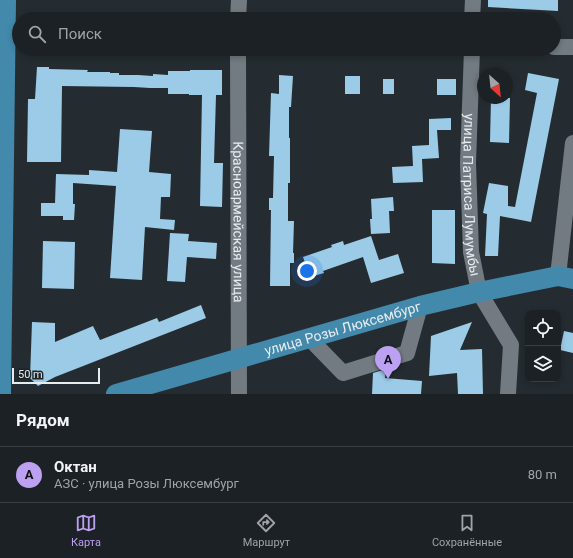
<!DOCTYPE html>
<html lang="ru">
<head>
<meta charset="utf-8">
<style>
  :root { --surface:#1c2125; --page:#292e32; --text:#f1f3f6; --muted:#a0a3a7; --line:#3a3e42; --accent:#bca0f2 }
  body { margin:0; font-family:Roboto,sans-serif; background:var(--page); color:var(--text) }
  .controls { position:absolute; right:12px; bottom:12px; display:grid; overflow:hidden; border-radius:8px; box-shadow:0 2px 6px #0003 }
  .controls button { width:36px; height:36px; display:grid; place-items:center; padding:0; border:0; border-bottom:1px solid var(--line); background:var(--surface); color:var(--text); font:20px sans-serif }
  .compass { position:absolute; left:477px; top:68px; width:36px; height:36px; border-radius:50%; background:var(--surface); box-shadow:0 2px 6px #0003; rotate:153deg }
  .scale { position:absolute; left:12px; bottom:10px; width:88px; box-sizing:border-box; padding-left:4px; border:2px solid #e7ecef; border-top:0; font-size:11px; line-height:14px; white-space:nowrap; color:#e7ecef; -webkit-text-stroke:3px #1b2327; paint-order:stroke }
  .you { position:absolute; left:307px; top:271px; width:14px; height:14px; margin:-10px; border:3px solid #fff; border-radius:50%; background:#1a73e8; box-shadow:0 0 0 6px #1a73e833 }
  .badge { display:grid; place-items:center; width:26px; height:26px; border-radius:50%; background:var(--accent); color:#111; font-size:13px; font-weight:700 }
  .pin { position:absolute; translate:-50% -33px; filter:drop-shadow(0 1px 2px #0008) }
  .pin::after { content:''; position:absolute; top:21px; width:14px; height:12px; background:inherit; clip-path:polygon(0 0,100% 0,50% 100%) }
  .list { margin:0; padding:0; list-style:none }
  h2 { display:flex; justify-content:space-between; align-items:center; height:52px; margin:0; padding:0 16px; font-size:17px }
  h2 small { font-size:13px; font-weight:400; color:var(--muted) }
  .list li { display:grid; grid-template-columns:26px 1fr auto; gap:12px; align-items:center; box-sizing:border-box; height:56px; padding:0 16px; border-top:1px solid var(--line) }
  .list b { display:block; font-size:15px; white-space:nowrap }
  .list p { margin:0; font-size:13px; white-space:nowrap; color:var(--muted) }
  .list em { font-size:13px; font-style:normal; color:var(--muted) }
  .icon { flex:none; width:22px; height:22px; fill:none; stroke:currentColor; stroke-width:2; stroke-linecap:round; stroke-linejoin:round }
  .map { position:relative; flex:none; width:573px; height:394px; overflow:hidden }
  .search { position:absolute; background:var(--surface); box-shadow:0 2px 6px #0003; left:12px; right:12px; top:12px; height:44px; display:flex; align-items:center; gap:10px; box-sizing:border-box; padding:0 14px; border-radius:22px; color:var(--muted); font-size:15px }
  .sheet { height:108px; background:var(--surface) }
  nav { display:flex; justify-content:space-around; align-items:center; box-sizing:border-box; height:56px; border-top:1px solid var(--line); background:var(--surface); font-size:11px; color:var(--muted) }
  nav a { display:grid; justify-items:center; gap:2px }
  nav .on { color:var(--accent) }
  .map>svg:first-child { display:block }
  .building { fill:#9ccbe8 }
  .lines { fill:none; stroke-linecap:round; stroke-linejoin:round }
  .minor { stroke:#727b81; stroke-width:16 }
  .major { stroke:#4389ac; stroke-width:20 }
  .labels { text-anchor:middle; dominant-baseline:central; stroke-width:4; stroke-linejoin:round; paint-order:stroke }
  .street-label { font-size:14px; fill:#e7ecef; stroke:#1b2327 }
</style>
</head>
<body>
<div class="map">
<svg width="573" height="394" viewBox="0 0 573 394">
  <rect width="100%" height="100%" fill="#252c31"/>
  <g class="building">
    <path d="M488,0H558V11L488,7Z"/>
    <path d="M37,67H49V69L88,70L87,72H110V73H119V75H138L153,76V74L168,75V71H190V70H222V95H216L214,163H223L222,207L200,206L202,95H189V94H168V88H150L134,87L62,86L61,162H27L28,99H35Z"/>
    <path d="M528,73L559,79L531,222L500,216L498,256H485L487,214L483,213L489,183L508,186V206L515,207L537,93L525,90Z"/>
    <path d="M279,75L293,76L291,107H289V138H290V183H288V221H294L293,253H294V263H290V286H270L271,210H269V198H273L274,156H269L271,93L279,94Z"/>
    <rect x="345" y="76" width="15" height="18"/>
    <rect x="383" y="79" width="11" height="15"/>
    <rect x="437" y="79" width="19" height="16"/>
    <path d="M491,98H510L509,143L490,142Z"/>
    <path d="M451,118V130H437L439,158L422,159L423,182L393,183L392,167L413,166L412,146L429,145V119Z"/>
    <path d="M120,129L152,131L149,172L171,174L170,197H161L160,219L175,220L174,230L145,227L142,280L110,278L116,186L73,183V204H75L74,220H63V216H41V203H55L56,174L89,175V170L117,172Z"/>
    <path d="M393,197L394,211H389L390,233L371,234L370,219H372L371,199Z"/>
    <path d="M432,210H455V264L432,263Z"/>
    <path d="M170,233L189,234L188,241L217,243L216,259L187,257L185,282L167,281Z"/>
    <path d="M371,236L379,260L398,254L404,273L371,283L363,257L323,271L324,273L310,277L303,257L332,247L331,245L343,241L344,245Z"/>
    <path d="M43,241L75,242L74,289L42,288Z"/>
    <path d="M201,305L206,318L55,377L38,386L30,378L32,322L55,323V342L93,326L100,340L157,318L159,322Z"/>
    <path d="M472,322L460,350L482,349L483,394H458L457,373L429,376L431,336Z"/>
    <path d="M564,331L573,333V353L560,350Z"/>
    <path d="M386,369L385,378L422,381L421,394H372L373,373Z"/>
  </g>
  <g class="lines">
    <g class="minor">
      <path d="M238,19L239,0"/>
      <path d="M472,19L473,0"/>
      <path d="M0,34L19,35"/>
      <path d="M554,47H573"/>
      <path id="s1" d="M238,49L239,394"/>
      <path id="s2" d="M472,49L468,163L471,252L479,292L511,345L508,394"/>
      <path d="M558,276L573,143"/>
      <path d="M309,338L343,373L407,353L420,306"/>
    </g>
    <g class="major">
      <path d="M1,394L6,0"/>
      <path id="s3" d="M116,394L420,306L479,292L558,276L573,279"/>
    </g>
  </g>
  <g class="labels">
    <g class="street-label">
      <text stroke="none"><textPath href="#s2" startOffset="146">улица Патриса Лумумбы</textPath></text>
      <text stroke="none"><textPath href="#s1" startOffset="173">Красноармейская улица</textPath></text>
      <text stroke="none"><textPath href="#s3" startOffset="236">улица Розы Люксембург</textPath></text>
    </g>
  </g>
</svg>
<div class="controls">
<button><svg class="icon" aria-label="locate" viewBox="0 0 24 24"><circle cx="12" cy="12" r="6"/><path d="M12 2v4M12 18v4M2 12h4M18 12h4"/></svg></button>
<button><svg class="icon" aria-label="layers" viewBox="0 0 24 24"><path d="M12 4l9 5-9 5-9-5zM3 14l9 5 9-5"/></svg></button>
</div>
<svg class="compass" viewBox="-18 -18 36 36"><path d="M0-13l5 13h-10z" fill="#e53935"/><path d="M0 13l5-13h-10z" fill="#a0a3a7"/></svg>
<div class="scale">50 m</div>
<div class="you"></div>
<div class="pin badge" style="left:388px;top:379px">A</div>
<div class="search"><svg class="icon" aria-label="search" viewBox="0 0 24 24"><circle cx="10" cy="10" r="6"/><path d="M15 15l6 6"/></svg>Поиск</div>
</div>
<section class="sheet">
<h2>Рядом<small></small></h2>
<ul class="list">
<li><span class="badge">A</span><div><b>Октан</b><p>АЗС · улица Розы Люксембург</p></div><em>80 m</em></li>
</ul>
</section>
<nav>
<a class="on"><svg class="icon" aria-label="map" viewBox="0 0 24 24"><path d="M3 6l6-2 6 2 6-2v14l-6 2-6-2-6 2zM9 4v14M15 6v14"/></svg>Карта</a>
<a><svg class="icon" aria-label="directions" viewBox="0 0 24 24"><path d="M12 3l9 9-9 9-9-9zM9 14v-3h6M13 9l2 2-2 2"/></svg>Маршрут</a>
<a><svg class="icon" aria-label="saved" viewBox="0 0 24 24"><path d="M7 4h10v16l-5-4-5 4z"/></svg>Сохранённые</a>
</nav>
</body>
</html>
